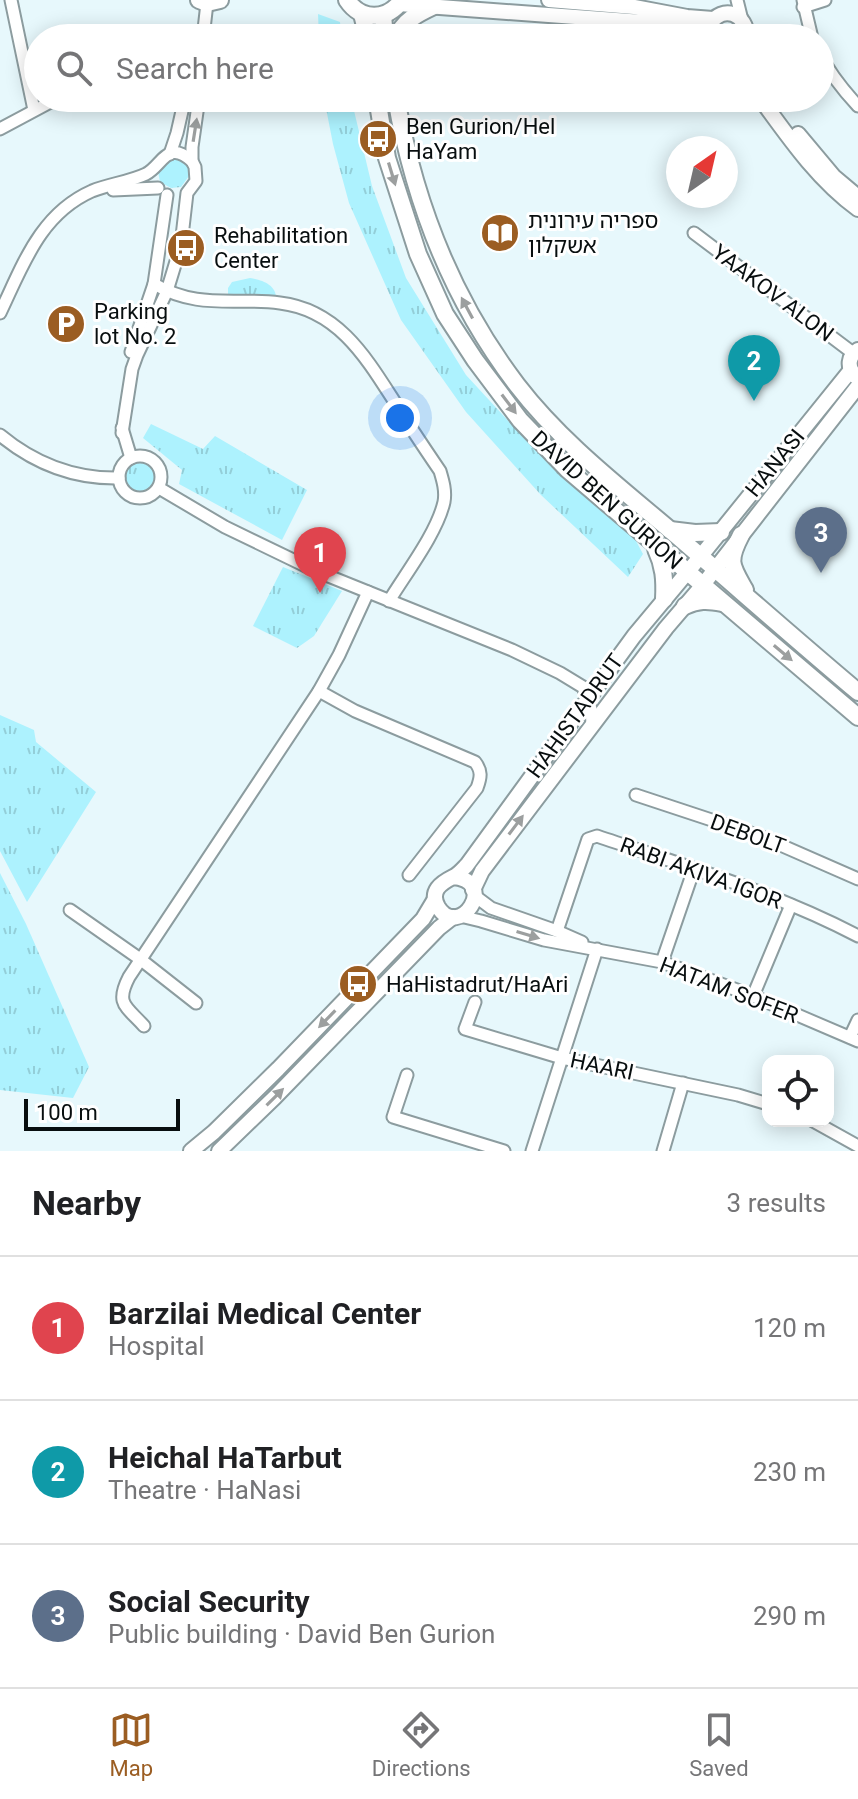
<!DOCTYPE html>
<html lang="en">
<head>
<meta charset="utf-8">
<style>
  :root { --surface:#fff; --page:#f6f6f6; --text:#202124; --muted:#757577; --line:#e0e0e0; --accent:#9b5d22 }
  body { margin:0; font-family:Roboto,"Noto Sans Hebrew",sans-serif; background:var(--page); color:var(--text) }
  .controls { position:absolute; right:24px; bottom:24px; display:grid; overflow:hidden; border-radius:16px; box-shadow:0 4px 20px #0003 }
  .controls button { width:72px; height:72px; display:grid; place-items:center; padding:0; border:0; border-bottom:2px solid var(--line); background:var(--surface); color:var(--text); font:40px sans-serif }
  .compass { position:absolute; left:666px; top:136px; width:72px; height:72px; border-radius:50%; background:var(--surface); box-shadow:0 4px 20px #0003; rotate:34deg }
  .scale { position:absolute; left:24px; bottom:20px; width:156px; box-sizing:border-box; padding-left:8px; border:4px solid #080e0f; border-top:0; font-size:22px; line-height:28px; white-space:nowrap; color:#080e0f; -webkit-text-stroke:6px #fff; paint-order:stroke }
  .you { position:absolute; left:400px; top:418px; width:28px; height:28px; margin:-20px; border:6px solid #fff; border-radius:50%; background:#1a73e8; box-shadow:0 0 0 12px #1a73e833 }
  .badge { display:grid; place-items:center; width:52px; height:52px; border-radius:50%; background:var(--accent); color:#fff; font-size:26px; font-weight:700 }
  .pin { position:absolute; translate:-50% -66px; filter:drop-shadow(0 2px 4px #0008) }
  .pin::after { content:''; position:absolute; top:42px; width:28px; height:24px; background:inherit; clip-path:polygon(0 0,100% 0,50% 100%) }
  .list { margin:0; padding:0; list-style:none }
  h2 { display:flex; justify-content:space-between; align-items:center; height:104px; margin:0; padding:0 32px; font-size:34px }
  h2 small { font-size:26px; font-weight:400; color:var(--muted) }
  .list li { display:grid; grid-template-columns:52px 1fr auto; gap:24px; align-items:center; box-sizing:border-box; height:144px; padding:0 32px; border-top:2px solid var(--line) }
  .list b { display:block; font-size:30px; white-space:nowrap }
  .list p { margin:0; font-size:26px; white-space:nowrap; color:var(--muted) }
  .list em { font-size:26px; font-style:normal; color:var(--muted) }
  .icon { flex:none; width:44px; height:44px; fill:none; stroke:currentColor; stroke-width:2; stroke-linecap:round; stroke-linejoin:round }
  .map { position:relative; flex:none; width:858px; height:1151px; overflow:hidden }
  .search { position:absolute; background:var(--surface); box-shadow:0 4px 20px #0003; left:24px; right:24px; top:24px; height:88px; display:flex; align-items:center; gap:20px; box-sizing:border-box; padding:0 28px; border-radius:44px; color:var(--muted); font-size:30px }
  .sheet { height:536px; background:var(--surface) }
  nav { display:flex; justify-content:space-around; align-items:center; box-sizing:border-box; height:112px; border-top:2px solid var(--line); background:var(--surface); font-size:22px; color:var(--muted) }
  nav a { display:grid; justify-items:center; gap:4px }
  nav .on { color:var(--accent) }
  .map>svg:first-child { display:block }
  .park { fill:url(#park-tufts) }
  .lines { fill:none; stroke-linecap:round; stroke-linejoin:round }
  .minor-casing { stroke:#8c9c9f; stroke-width:15 }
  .tertiary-casing { stroke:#8c9c9f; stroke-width:18 }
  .secondary-casing { stroke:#8c9c9f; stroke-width:20 }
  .minor { stroke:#fff; stroke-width:11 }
  .tertiary { stroke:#fff; stroke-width:14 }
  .secondary { stroke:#fff; stroke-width:16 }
  .oneway { fill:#9c9f9f }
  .labels { text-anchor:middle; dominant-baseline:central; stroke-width:6; stroke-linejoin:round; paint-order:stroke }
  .poi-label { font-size:22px; fill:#080e0f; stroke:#fff; text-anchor:start }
  .street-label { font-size:22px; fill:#080e0f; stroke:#fff }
</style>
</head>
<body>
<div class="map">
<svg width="858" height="1151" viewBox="0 0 858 1151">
  <defs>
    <pattern id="park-tufts" width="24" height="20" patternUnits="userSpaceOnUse" patternTransform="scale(2)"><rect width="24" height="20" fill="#adf2fe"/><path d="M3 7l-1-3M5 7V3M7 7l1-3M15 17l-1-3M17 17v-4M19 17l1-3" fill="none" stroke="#93ced8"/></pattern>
  </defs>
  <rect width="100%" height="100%" fill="#e7f8fc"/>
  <g class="park">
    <path d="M318,14L340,22L342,38H319Z"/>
    <path d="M324,98H351L372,186L406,278L466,375L536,451L635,539L643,554L628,577L541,495L466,412L401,320L349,203L333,144Z"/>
    <path d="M177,154L190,164L189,176L181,187L171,188L160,182L157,166Z"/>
    <path d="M250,278C263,280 277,285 276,300L228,297V288L232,282Z"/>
    <path d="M151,424L203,449L215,436L307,490L282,540L179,484L182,470L143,438Z"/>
    <circle cx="141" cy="476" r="16"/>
    <path d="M283,567L342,591L314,636L297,648L253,626Z"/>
    <path d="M0,715L34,730L36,742L96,792L27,902L0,851Z"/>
    <path d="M0,873L26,924L89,1067L73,1098L0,1090Z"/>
  </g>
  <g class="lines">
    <g class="minor-casing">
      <g id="minor">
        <path d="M11,0L34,110"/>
        <path d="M737,0L742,20"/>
        <path d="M803,0L812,38"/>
        <path d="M803,7L825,0"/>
        <path d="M203,38L207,3"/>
        <path d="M820,54C830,74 843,90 858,106"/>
        <path d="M0,129L58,98"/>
        <path d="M170,154L177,133L185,98"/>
        <path d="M113,190L158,188"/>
        <path d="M694,233L853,353"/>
        <path d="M154,284C199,310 233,297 280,303C339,310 367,359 396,404C410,427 425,449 440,471C443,481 446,491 444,502C437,533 406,573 389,601"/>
        <path d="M0,313C23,265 40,214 92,191C109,184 129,182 146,174C163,165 167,139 192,161"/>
        <path d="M131,352L154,284L167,195"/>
        <path d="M122,428L131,458"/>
        <path d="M122,433L132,369L137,355L167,291L181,245L187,193L196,181L195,167L192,161V147L199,98"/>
        <path d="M0,435C35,464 73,479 119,478"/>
        <circle cx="140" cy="477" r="21"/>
        <path d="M159,488L225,527L316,571L512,650L560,673L583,687L591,709L592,724"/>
        <path d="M319,691L355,711L475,762C482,771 481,777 477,788L409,875"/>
        <path d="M636,795L760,836L858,879"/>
        <path d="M475,896L491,908L557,931L582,942"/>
        <path d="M70,910L140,959L196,1003"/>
        <path d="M460,916L481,921L544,940L662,962L753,996L858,1041"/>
        <path d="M557,931L588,839L597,836C685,866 776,893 858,936"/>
        <path d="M662,962L694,869"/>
        <path d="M753,996L791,905"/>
        <path d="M475,1002L465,1029L562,1058L738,1095L768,1104"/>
        <path d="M144,1026C126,1006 115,1004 129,977L319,691L339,655L368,592"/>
        <path d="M850,1037L858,1020"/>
        <path d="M407,1075L393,1117L504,1151"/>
        <path d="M813,1121L858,1146"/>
        <path d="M532,1151L597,949"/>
        <path d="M663,1151L683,1083"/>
      </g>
    </g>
    <g class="tertiary-casing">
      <g id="tertiary">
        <path d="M549,0L634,7L687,17L713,19"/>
        <path d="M399,4L656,23L680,26L707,36"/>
        <path d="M709,25C723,4 747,13 747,38"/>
        <path d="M760,98C789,138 818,180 858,209"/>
        <path d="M798,134L834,177L858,197"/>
        <path d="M855,376C847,367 848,356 858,350"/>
        <path d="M453,877C500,881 459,941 438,907C429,891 441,883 453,877C458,875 463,869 467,865L634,636L700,557L851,370"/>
        <path d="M473,890L482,871L666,628L702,586L858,386"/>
        <path d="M191,1151L214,1132L278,1069L423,919L435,899"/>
        <path d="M219,1151L275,1097L439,928L453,917"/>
      </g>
    </g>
    <g class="secondary-casing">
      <g id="secondary">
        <path d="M199,0L207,3L220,0"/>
        <path d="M347,0C361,21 387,21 402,0"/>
        <path d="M362,14L368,38"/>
        <path d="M383,15L385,38"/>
        <path d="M397,38C402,21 419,13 434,6"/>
        <path d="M377,98L387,158L418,254L445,314L475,360L520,420L568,470L858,717"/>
        <path d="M396,98C414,201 453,301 517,385C560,441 617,485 670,530C733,584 795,639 858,692"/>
        <path d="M670,530L695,533L721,532"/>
        <path d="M741,535C727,562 731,565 745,590"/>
        <path d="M656,549C664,566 665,580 664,599"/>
        <path d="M685,606C698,600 707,600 722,603"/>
      </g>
    </g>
    <use href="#minor" class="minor"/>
    <use href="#tertiary" class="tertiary"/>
    <use href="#secondary" class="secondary"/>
  </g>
  <defs><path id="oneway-solid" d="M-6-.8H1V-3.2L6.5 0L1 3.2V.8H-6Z" transform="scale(2)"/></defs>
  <g class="oneway">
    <use href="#oneway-solid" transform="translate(195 130) rotate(-81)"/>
    <use href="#oneway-solid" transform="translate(392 174) rotate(73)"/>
    <use href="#oneway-solid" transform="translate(467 308) rotate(-118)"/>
    <use href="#oneway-solid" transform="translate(509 404) rotate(53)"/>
    <use href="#oneway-solid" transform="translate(783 653) rotate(40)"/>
    <use href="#oneway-solid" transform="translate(516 825) rotate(-53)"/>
    <use href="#oneway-solid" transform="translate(528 935) rotate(17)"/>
    <use href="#oneway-solid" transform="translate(327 1019) rotate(134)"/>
    <use href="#oneway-solid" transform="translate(275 1097) rotate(-45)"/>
  </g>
  <defs>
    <g id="bus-disc" transform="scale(2)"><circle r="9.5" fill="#9b5d22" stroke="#fff"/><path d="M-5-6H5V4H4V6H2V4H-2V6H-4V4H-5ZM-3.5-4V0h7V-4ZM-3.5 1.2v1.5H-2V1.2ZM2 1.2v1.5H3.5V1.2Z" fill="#fff"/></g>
    <g id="library-disc" transform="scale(2)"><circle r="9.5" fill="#9b5d22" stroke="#fff"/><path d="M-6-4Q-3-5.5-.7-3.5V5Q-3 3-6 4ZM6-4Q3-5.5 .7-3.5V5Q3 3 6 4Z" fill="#fff"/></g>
    <g id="parking-disc" transform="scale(2)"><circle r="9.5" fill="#9b5d22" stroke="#fff"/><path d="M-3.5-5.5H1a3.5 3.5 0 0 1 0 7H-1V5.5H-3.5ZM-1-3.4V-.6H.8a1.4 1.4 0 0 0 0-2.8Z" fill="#fff"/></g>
  </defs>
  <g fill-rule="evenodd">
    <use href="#bus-disc" x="378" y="139"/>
    <use href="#library-disc" x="500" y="233"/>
    <use href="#bus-disc" x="186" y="248"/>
    <use href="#parking-disc" x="66" y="324"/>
    <use href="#bus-disc" x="358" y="984"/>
  </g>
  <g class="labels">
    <g class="poi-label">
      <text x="406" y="126">Ben Gurion/Hel<tspan x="406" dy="25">HaYam</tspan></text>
      <text x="528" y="220">ספריה עירונית<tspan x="528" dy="25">אשקלון</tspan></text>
      <text x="214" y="235">Rehabilitation<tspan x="214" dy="25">Center</tspan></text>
      <text x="94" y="311">Parking<tspan x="94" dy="25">lot No. 2</tspan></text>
      <text x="386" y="984">HaHistadrut/HaAri</text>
    </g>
    <g class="street-label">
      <text transform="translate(773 293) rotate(37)">YAAKOV ALON</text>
      <text transform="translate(775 463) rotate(-51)">HANASI</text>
      <text transform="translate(607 500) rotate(42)">DAVID BEN GURION</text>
      <text transform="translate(575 716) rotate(-54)">HAHISTADRUT</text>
      <text transform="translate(748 834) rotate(20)">DEBOLT</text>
      <text transform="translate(701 873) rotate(20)">RABI AKIVA IGOR</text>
      <text transform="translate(729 990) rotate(21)">HATAM SOFER</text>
      <text transform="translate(602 1066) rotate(12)">HAARI</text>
    </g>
  </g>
</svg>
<div class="controls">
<button><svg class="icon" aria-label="locate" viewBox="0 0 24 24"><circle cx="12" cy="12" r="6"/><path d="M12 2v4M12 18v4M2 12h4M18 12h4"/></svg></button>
</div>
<svg class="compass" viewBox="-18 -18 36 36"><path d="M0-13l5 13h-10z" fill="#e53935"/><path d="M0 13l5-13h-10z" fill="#757577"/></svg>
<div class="scale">100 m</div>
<div class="you"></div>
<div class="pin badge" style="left:320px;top:593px;background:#e0444e">1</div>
<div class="pin badge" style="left:754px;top:401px;background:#0f9aa8">2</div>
<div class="pin badge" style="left:821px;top:573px;background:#5c6f8a">3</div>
<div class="search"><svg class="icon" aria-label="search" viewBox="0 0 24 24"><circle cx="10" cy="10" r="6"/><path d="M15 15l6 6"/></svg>Search here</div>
</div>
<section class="sheet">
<h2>Nearby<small>3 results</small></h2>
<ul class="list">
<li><span class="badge" style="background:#e0444e">1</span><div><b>Barzilai Medical Center</b><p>Hospital</p></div><em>120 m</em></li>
<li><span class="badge" style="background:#0f9aa8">2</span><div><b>Heichal HaTarbut</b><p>Theatre · HaNasi</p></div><em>230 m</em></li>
<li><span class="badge" style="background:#5c6f8a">3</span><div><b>Social Security</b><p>Public building · David Ben Gurion</p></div><em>290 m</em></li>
</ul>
</section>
<nav>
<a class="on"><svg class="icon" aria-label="map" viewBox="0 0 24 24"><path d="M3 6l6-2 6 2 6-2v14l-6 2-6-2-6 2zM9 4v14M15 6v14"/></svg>Map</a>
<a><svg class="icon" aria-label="directions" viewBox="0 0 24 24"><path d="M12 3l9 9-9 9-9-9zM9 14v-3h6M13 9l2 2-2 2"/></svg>Directions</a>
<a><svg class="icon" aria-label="saved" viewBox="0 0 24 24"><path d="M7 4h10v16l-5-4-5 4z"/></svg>Saved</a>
</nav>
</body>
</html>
